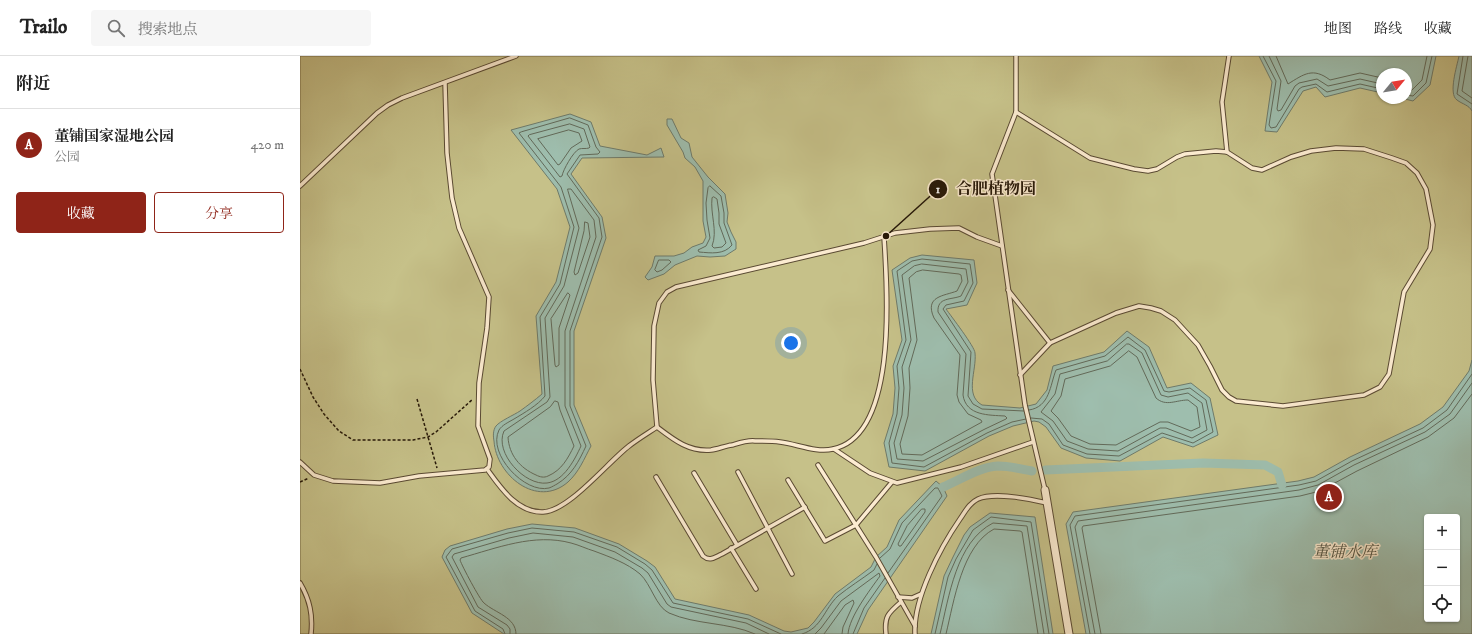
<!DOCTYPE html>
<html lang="zh">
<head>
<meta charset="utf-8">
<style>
  :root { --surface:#fff; --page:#f6f6f6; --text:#222; --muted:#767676; --line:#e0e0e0; --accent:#8f2418 }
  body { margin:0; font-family:"IM FELL DW Pica","Noto Serif SC",serif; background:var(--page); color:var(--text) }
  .controls { position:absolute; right:12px; bottom:12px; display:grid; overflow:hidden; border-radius:4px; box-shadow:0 1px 3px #0004 }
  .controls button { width:36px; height:36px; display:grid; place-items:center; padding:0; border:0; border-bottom:1px solid var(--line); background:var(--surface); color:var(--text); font:20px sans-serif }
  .compass { position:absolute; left:1076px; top:12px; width:36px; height:36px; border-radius:50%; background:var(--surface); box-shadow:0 1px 3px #0004; rotate:60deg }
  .you { position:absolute; left:491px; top:287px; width:14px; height:14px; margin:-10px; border:3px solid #fff; border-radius:50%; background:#1a73e8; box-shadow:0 0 0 6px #1a73e833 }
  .badge { display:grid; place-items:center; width:26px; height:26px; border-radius:50%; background:var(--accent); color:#fff; font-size:13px; font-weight:700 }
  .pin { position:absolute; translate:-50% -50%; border:2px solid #fff; box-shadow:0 1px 4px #0006 }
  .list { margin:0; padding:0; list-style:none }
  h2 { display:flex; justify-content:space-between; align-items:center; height:52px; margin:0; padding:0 16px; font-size:17px }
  h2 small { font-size:13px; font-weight:400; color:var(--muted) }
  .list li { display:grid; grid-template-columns:26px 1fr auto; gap:12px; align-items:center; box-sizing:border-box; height:72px; padding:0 16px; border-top:1px solid var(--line) }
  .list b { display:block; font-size:15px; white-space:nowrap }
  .list p { margin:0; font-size:13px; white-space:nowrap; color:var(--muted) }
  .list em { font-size:13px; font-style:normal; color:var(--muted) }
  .actions { display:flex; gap:8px; padding:12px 16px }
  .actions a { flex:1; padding:9px 0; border:1px solid var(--accent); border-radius:4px; text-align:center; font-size:14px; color:var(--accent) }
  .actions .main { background:var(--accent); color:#fff }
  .icon { flex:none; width:22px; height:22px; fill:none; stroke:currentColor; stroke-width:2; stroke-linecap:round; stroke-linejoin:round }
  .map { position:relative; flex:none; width:1172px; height:578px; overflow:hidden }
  header { display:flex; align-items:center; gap:24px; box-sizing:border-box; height:56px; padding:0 20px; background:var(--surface); border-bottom:1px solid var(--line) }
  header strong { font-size:19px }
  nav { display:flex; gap:22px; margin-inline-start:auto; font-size:14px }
  .search { width:280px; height:36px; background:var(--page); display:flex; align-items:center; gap:10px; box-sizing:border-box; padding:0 14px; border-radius:4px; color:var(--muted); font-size:15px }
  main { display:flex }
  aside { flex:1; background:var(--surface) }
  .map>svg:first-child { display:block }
  .green { fill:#c6c189; stroke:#766c48; fill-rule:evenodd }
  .water { fill:#9ebeae; stroke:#6e7b6b; fill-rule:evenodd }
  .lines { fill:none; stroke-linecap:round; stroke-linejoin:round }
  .shore { stroke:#626a5a; stroke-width:1 }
  .canal { stroke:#9ebeae; stroke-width:9 }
  .service-casing { stroke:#5a4a33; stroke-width:5.5 }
  .minor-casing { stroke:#5a4a33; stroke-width:9 }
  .path { stroke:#251707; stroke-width:1.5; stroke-dasharray:3 2; stroke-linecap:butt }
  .service { stroke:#fcecd1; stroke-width:3.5 }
  .minor { stroke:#fcecd1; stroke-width:7 }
  .labels { text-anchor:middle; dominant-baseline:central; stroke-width:3; stroke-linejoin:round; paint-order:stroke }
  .water-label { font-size:16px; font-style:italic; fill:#4f5141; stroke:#fcecd1 }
  .leader { fill:none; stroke:#251707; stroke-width:1.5 }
  .callout-dot { fill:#251707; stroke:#fcecd1; stroke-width:1.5 }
  .mark-label { font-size:12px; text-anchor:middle; font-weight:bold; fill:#fff }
  .callout-label { font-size:16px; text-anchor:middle; font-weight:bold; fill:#251707; stroke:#fcecd1; stroke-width:3; stroke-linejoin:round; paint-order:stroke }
</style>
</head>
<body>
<header>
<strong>Trailo</strong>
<div class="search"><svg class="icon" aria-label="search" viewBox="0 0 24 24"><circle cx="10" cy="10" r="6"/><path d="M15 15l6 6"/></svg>搜索地点</div>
<nav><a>地图</a><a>路线</a><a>收藏</a></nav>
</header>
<main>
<aside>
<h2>附近<small></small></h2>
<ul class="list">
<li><span class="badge">A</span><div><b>董铺国家湿地公园</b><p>公园</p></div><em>420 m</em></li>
</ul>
<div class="actions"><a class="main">收藏</a><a>分享</a></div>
</aside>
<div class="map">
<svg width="1172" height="578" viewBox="0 0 1172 578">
  <rect width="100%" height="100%" fill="#fae1b8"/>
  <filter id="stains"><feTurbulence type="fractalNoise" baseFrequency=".005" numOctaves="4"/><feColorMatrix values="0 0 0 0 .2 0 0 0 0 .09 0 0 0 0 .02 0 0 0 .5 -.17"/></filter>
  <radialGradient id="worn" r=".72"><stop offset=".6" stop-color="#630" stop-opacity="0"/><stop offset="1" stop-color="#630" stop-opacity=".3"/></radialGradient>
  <path class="green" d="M0,0H1172V578H0ZM1082,18H1106V42H1082ZM1127,461H1157V563H1127Z"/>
  <g class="water">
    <path d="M959,0H1136L1130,29L1113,45L1101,42H1106V18H1082V37L1060,32L1025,41L1016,31L1003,35L977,76L965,75L972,26Z"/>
    <path d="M1159,0H1172V55C1169,49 1162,48 1157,44C1148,38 1157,10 1159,0Z"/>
    <path d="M270,58L291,66L300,90L347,99L361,92L364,101L282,102L271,118L302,161L306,182L274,275V349L291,390C284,403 279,416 268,426C237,453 196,419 194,385C193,380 193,374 196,370C200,365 214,359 220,355C227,350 235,344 242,338L236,260L256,226L270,171L257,133L211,74Z"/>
    <path d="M367,63H372L381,82L389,87L392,101L408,121L425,138L428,157L427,166L431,176L436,186V193L425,200L410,201L397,200L375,209L364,218L348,224L345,221L352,211L355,200H374L384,197L392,191L403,187L406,181L403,165V125L395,111L385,102L383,96L367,69Z"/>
    <path d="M622,199L674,204L677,227L667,249L646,253C651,260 675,291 675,297C677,314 664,339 682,349L720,352L736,348L747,334L753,310L804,296L827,275L849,291L867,332L891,327L910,342L918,379L893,391L863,381L820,405L786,402L761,392L746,371L739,366L734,365L713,370L689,380L625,415L589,411L584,387L593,358L595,332L593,310L602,284L592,214L610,202Z"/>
    <path d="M1172,304V578H786L766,468L773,456L998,425L1014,421L1050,401L1120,368L1143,351L1169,315ZM1127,461H1157V563H1127Z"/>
    <path d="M636,425L643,431L647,440L568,554L557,578H204L172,557L142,501L145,494L150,490L207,473L232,468L275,472L319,488L347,505L355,511L375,543L449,559L484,575L491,576L508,572L514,566L535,538L571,511L576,501L587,491L599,464Z"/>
    <path d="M690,457L735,461L753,578H631L644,520L653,501L664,479L670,471Z"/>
  </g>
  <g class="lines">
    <g class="shore">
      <path d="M963,0L976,25L969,69L971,72L976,71L999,33L1002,31L1016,28L1027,36L1060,28L1082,33"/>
      <path d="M969,0L981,25L977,53L978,55L981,54L995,30L999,27L1017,23L1028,30L1060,23L1082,28"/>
      <path d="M976,0L988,28C1004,18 1013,11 1030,24L1060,17L1082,22"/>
      <path d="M1163,0L1157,38L1172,48"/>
      <path d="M1168,0L1162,35L1172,42"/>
      <path d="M1106,34L1111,35L1122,24L1127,0"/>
      <path d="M1106,39L1113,40L1126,27L1132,0"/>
      <path d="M270,62L288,69L296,91L300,96L298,98L280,99L267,118L299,162L302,181L270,275V350L286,390C279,405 272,419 257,428C255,429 252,431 249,432C225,438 187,398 199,374C202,369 209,366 214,363C224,357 238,349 245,340L240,261L260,228L274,171L261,131L219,77L221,76Z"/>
      <path d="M270,68L284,73L290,91L289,92C286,93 282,92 279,93C273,96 263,114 262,120L260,121L228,80L229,79Z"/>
      <path d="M269,74L279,77L282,85L271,92L260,108L258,109L238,83Z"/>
      <path d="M410,130L421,140L424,157V167L432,189C424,199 411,197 399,196L398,194L406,190L410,182L407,164L406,147L408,132Z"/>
      <path d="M268,133H271L294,164L296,181L265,275V350L281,390C275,403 264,425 247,427C225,430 194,397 204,375L247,346L250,341L245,262L264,230L279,172L268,135Z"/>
      <path d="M414,141L417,143L419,157V168L426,187L422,191L414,192L412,190C418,175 410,158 412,142Z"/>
      <path d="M285,166L288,167L290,181L278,217L275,219L274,216L284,175Z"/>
      <path d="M359,204H369L371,206L362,214L357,216L355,214Z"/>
      <path d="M622,208L666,213L668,226L661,240C651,244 637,241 638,256L666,298L663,339C666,360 689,359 705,360L707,362L706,363L685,373L623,405L597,403L594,387L602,359L604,332L602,311L611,284L602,219L614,210Z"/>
      <path d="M623,214L659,218L661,219L662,225L657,235C644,240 624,240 634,262L660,299L657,339L659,346L668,358L681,364L682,366L622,399L602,398L600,388L608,360L610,332L609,312L617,284L609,222L616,216Z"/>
      <path d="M268,237L270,239L259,272V309L256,311L255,309L251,263Z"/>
      <path d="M827,288H829L842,297L861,339L868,341L888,337L902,347L907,374L892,382L866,372H860L818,395L788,393L767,385L753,365L741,356L755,338L760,318L807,305Z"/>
      <path d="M829,295L837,301L856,342C866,351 876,344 888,344L897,351L900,371L891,375L868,366H860L816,389L790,388L771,380L758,362L751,355L761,340L765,323L810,310Z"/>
      <path d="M255,345L258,346L260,354L274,390C268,402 262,414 248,420C244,422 240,421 236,419C220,412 209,399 208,381L250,351Z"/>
      <path d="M729,354C750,351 750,329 756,314L805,300L828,281L845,294L864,335L869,336L890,332L906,344L913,376L893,387L862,377L819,400L787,398L763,389L749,368L742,363L731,362"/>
      <path d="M724,355L682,353L673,348L668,340L671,296L643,253L646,249L664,245L673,227L670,208L622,203L612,205L597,215L606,284L597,310L599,332L597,358L589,387L592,407L624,411L687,377L712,366L726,363"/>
      <path d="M622,453H625V456L601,490H599L598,488L607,470Z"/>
      <path d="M580,502L590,493L602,467L635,432H638L642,440L588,517"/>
      <path d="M205,578L203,573L175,555L146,501L152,493L208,477L232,472L274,476L317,491L345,508L352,514L373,547L448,563L481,578"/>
      <path d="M210,578V573L207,569L178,551L152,501L154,498L209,482L233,477L273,481L315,496L342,512L348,517L367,548L371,551L446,567L469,578"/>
      <path d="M216,578C216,561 195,557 184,547C180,544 162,510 160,504L161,502C197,492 234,477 271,487C279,489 287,493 294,495C310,501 327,507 340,518C351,528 356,551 369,557C396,569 428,566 455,578"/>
      <path d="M502,578C522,572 524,553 538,540C549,531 562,523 574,514L577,508"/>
      <path d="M515,578L521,572L541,545L579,517L580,520C570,534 549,561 548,578"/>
      <path d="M524,578L545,549L553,544L554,547L543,571L542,578"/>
      <path d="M553,578L564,552L585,522"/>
      <path d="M635,578L648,521L656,503L673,474L691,461L731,466L749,578"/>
      <path d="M640,578C649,541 656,486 693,467L727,470L744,578"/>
      <path d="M646,578C654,545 662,490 694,473L720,475L722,476L738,578"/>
      <path d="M790,578L770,469L775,460L999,429L1016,425L1052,405L1123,372L1147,354L1172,318"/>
      <path d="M795,578L775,471L778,465L999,434L1018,429L1054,409L1125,376L1150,358L1172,327"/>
      <path d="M801,578L782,472L783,470L1000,440L1020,435L1057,415L1128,381L1154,362L1172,338"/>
    </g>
    <g class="canal">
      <path d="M745,414L903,407L965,409L978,416L982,429"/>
      <path d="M643,431C660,424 679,411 698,410C709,410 721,413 732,415"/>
    </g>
    <g class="service-casing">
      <g id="service">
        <path d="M716,0V56L692,118L725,349L745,434"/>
        <path d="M716,56L790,102L834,113L848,115L857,113L877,101L885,98L916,95L927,96L952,112L962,114L991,101L1011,95L1036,92L1064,93L1092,102L1106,107L1117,117L1126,133L1133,169L1130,193L1104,236L1089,318L1080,331L1064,339L983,350L936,345L929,341L922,334L910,310L898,289L875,264L861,255L851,252L839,250L816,257L750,287L720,319"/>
        <path d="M927,96L922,46L929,0"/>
        <path d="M0,130L77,57L88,49L102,42L216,0"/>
        <path d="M708,234L750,287"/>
        <path d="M357,371C374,384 389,396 411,394C418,393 425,390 432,389C439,387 448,384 455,385C463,385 472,385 480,386C497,388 516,397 533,393C599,379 587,231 584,181"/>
        <path d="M534,393L570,417L597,427L661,411L733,386"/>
        <path d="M0,406L14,419L33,425L80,427L119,420L185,414L189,411L190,403L178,370L179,327L187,272L189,241L159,172L152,142L147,97L145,27"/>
        <path d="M518,409L576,501L615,570"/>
        <path d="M187,413C200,431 217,457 243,456C269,455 308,406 329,390C338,383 348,377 357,371L353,324L354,270L359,247L367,236L376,231L564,187L595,177L630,173L659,172L677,181L702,190"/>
        <path d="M438,416L492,518"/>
        <path d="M394,417L437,489"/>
        <path d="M356,421L403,500C410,506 415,501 422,498L505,451"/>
        <path d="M488,424L525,485L556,469L592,426"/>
        <path d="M431,492L456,533"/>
        <path d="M0,527C10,544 13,559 11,578"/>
        <path d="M598,541L612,542L621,538"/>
        <path d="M586,578C584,561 588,557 601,546"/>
        <path d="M615,578C613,543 640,492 660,463C665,456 669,447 678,443C694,436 730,443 747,447"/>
      </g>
    </g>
    <g class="minor-casing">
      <path id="minor" d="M745,434L769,578"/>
    </g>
    <g class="path">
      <path d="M0,313L13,341L24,358L39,375L53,384H113L128,381L136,376L173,343"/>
      <path d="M117,343L137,412"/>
      <path d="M0,426L9,422"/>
    </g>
    <use href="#service" class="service"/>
    <use href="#minor" class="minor"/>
  </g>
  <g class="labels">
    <g class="water-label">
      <text x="1045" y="496">董铺水库</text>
    </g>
  </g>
  <path class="leader" d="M586 180L638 133"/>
  <g class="callout-dot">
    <circle cx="586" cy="180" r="4"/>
    <circle cx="638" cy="133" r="10"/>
  </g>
  <g class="mark-label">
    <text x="638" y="137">1</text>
  </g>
  <g class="callout-label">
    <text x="696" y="138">合肥植物园</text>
  </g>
  <rect width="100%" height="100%" filter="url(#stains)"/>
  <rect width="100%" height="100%" fill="url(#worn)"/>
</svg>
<div class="controls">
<button>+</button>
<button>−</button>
<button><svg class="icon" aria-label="locate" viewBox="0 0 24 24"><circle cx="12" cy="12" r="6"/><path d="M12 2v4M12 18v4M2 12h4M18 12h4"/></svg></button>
</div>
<svg class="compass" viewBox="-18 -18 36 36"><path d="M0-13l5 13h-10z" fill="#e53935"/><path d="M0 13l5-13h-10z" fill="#767676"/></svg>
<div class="you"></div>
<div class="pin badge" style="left:1029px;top:441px">A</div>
</div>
</main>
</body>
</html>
